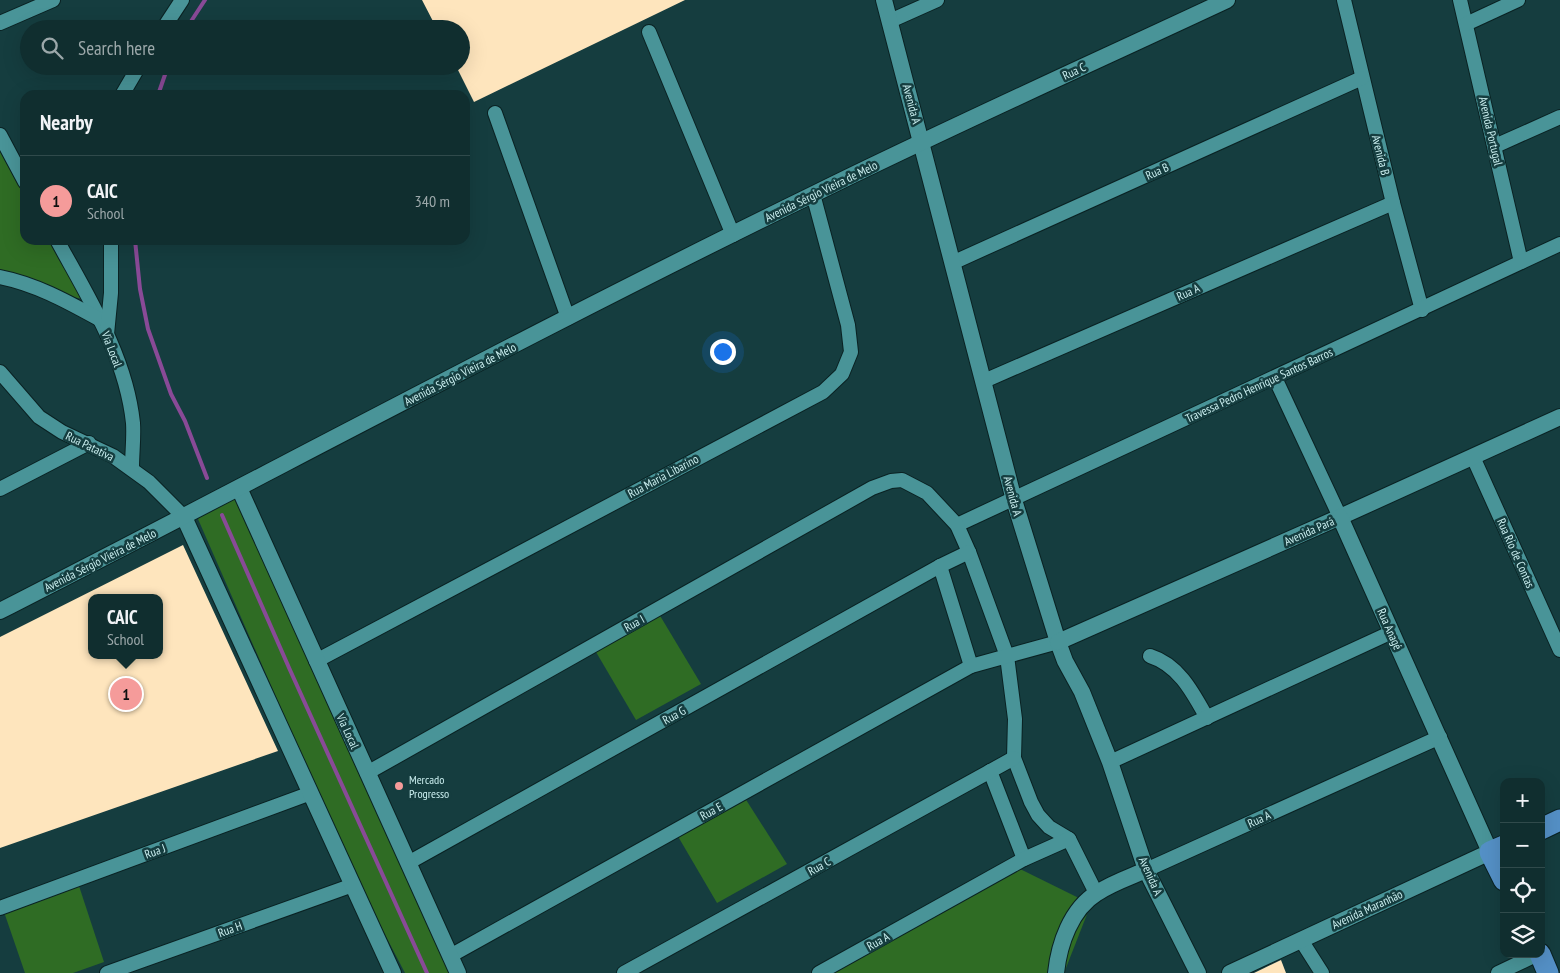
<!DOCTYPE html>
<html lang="en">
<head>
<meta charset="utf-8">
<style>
  :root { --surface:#102e2f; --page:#193637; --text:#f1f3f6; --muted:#9ca8aa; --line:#304a4b; --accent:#f59b9a }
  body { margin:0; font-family:"PT Sans Narrow",sans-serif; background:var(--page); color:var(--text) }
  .controls { position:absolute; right:15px; bottom:15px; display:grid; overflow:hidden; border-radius:10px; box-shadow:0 5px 20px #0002 }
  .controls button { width:45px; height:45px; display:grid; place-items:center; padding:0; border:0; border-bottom:1px solid var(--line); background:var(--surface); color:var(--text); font:25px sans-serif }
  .you { position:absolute; left:722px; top:351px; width:18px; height:18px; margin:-12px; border:4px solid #fff; border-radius:50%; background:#1a73e8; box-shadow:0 0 0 8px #1a73e833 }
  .badge { display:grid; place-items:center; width:32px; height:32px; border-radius:50%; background:var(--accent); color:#111; font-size:16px; font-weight:700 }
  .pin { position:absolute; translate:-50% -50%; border:2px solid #fff; box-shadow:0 1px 5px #0006 }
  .popup { position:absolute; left:88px; top:594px; width:75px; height:65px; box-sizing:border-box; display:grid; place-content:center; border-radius:10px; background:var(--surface); filter:drop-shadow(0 1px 4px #0005); font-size:16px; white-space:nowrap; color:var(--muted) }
  .popup b { font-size:19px; color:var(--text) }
  .popup::after { content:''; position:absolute; left:50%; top:100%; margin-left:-10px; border:10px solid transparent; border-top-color:var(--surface) }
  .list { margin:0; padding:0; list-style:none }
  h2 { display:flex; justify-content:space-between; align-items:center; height:65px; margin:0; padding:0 20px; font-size:21px }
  h2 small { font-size:16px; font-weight:400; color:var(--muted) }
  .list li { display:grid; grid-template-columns:32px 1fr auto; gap:15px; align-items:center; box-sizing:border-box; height:90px; padding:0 20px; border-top:1px solid var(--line) }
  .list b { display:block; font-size:19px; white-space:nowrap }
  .list p { margin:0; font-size:16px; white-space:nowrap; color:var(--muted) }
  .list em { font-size:16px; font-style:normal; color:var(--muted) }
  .icon { flex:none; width:28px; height:28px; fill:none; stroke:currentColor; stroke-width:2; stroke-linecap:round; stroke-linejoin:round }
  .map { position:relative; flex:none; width:1560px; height:973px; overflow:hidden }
  .search { position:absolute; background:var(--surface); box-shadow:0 5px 20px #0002; left:20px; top:20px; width:450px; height:55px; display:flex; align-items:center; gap:12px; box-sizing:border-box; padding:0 18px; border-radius:28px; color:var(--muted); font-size:19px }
  .panel { position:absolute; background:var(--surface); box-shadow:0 5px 20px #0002; left:20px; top:90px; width:450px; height:155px; border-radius:15px }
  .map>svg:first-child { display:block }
  .green { fill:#2f6c24 }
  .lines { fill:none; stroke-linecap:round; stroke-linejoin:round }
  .stream { stroke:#894a97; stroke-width:4 }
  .building { fill:#fee5bd; fill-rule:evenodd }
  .minor-casing { stroke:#0a2223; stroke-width:16 }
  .tertiary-casing { stroke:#0a2223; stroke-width:18 }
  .primary-casing { stroke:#0a2223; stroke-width:23 }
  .minor { stroke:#499498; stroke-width:14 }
  .tertiary { stroke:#499498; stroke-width:16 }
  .primary { stroke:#5490c6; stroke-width:21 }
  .poi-dot { fill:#f59b9a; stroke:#153d3f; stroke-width:2 }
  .labels { text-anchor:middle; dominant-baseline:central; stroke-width:5; stroke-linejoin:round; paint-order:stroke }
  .street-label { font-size:12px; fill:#caeeef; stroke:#153d3f }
  .poi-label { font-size:12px; fill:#caeeef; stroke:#153d3f; text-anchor:start }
</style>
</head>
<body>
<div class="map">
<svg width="1560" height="973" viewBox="0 0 1560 973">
  <rect width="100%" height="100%" fill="#153d3f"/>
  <g class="green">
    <path d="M0,152L25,197V240H49L83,299L0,283Z"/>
    <path d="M232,499L239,501L449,970L448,973H405L382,929L304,761L198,519L202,514Z"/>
    <path d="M659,614L701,684L636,720L596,652Z"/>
    <path d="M743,795L787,864L717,903L676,833Z"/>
    <path d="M1014,866L1091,904L1064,973H826Z"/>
    <path d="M79,886L104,962L73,973H25L4,912Z"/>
  </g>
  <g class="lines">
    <g class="stream">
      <path d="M186,29L205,0"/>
      <path d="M158,95L168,66"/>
      <path d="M135,240L140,289L148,329L171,394L185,421L207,478"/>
      <path d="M222,515L290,670L427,973"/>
    </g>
  </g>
  <g class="building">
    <path d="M422,0H685L474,102L456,66H461V29H437Z"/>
    <path d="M183,545L278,751L0,848V637ZM92,598H160V655H92Z"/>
    <path d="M1281,960L1286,973H1254Z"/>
  </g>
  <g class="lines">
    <g class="minor-casing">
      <g id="minor">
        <path d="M1344,0L1393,203L1422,310"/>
        <path d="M1460,0L1521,262"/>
        <path d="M890,21L937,0"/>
        <path d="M0,23L53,0"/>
        <path d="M1466,24L1518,0"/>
        <path d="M163,29L182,0"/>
        <path d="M649,32L733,235"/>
        <path d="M122,95L139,66"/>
        <path d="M495,113L568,318"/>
        <path d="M0,135L25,182"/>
        <path d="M1495,146L1560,117"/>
        <path d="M57,240C88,297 126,356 133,423C134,438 132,453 132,468"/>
        <path d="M952,263L1362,78"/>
        <path d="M0,277C36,284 68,302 99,319"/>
        <path d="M107,334L111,293V240"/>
        <path d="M0,372L39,417L62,432L113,456L149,482L184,517"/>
        <path d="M1275,378L1340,517"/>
        <path d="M984,381L1393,203"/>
        <path d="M1473,457L1560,650"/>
        <path d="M0,489L89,443"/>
        <path d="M957,525L1560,244"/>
        <path d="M940,566L971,666"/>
        <path d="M1150,656C1179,665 1193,693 1207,718"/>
        <path d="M316,661L823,392L842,374L851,352L848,325L813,194"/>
        <path d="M1110,762L1392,632"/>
        <path d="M990,771L1024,859"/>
        <path d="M367,773L872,488L891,481L902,480L927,493L957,525L969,552L1007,656L1015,719L1014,758L1031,802L1038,815L1049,827L1069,839L1096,893"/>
        <path d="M408,863L940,566L969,552"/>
        <path d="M1146,870L1440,737"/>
        <path d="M0,908L311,793"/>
        <path d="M1301,940L1322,973"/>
        <path d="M450,956L971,666L1058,642"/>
        <path d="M107,973L353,885"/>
        <path d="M624,973L1014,758"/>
        <path d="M819,973L1024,859L1069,839"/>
        <path d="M1498,973L1538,954"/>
      </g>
    </g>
    <g class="tertiary-casing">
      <g id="tertiary">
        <path d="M884,0L1014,500L1058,642L1065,661L1082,692L1110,762L1146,870L1198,973"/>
        <path d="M239,488L458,973"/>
        <path d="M184,517L393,973"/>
        <path d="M0,611C272,472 541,327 816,193C952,126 1090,64 1227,0"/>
        <path d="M1058,642L1340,517L1560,417"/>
        <path d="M1056,973C1059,944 1071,909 1097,893C1112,883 1130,877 1146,870"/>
        <path d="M1230,973L1490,852L1340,517"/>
      </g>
    </g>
    <g class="primary-casing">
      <g id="primary">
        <path d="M1541,829L1560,820"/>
        <path d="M1504,846L1490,852L1504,880"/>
        <path d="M1540,954L1548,973"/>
      </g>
    </g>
    <use href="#minor" class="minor"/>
    <use href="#tertiary" class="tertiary"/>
    <use href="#primary" class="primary"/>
  </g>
  <circle class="poi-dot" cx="399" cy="786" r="5"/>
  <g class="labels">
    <g class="street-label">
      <text transform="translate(1074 71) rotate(-25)">Rua C</text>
      <text transform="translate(912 104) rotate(75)">Avenida A</text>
      <text transform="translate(1491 131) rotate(77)">Avenida Portugal</text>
      <text transform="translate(1381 155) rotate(76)">Avenida B</text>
      <text transform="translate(1157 171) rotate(-24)">Rua B</text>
      <text transform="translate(821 191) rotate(-26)">Avenida Sérgio Vieira de Melo</text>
      <text transform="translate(1188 292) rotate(-24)">Rua A</text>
      <text transform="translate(112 349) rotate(69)">Via Local</text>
      <text transform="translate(460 374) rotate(-27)">Avenida Sérgio Vieira de Melo</text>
      <text transform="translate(1259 385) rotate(-25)">Travessa Pedro Henrique Santos Barros</text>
      <text transform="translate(90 446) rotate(26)">Rua Patativa</text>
      <text transform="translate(663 476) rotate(-28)">Rua Maria Libarino</text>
      <text transform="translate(1013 496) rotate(75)">Avenida A</text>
      <text transform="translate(1309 531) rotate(-24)">Avenida Pará</text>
      <text transform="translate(1516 553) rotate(66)">Rua Rio de Contas</text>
      <text transform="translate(100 560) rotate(-27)">Avenida Sérgio Vieira de Melo</text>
      <text transform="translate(634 623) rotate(-29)">Rua I</text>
      <text transform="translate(1390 629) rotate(66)">Rua Anagé</text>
      <text transform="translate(674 715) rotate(-29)">Rua G</text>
      <text transform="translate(348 731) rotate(65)">Via Local</text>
      <text transform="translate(711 811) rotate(-29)">Rua E</text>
      <text transform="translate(1259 819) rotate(-24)">Rua A</text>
      <text transform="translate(155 851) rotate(-20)">Rua J</text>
      <text transform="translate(819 866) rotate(-29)">Rua C</text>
      <text transform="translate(1151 876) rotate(66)">Avenida A</text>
      <text transform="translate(1367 909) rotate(-25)">Avenida Maranhão</text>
      <text transform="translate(230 929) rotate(-20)">Rua H</text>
      <text transform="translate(878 941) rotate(-29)">Rua A</text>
    </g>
    <g class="poi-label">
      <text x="409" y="779">Mercado<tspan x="409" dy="14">Progresso</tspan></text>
    </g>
  </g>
</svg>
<div class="controls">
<button>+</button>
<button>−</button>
<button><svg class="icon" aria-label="locate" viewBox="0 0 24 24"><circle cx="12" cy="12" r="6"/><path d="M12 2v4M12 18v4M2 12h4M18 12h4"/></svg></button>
<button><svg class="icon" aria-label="layers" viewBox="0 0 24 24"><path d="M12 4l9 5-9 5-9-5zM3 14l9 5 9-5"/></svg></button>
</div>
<div class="you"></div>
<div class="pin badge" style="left:126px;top:694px">1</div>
<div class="popup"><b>CAIC</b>School</div>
<div class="search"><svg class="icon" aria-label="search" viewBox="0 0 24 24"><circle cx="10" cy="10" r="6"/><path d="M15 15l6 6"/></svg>Search here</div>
<section class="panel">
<h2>Nearby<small></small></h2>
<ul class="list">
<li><span class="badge">1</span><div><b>CAIC</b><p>School</p></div><em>340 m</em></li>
</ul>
</section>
</div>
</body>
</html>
